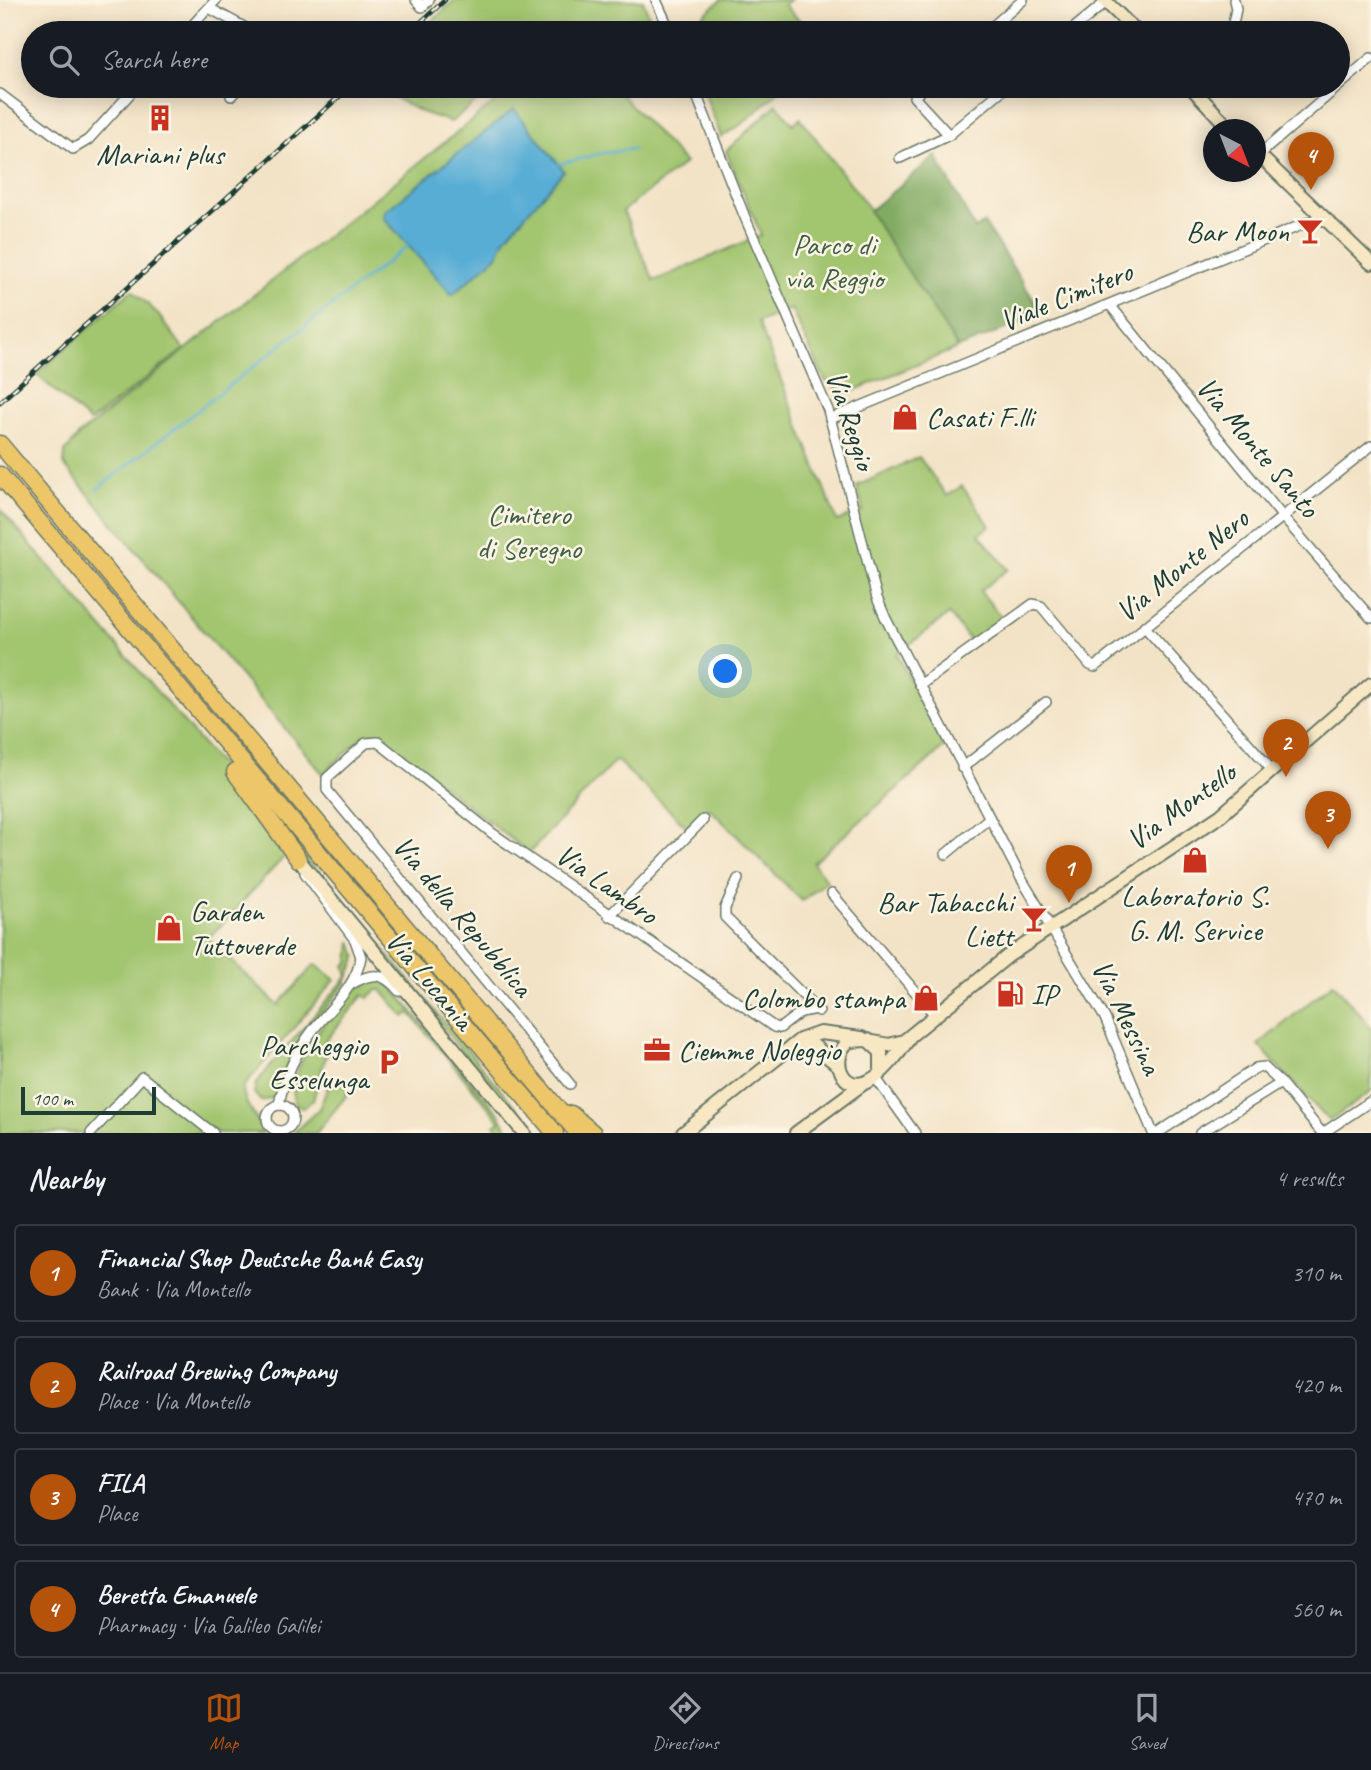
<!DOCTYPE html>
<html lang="en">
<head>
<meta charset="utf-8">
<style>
  :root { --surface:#171b24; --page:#242831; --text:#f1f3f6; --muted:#9ea1a6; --line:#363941; --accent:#b45309 }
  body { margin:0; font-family:Caveat,sans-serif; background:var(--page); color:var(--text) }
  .compass { position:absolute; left:1203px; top:119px; width:63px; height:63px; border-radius:50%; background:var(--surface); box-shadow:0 4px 18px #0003; rotate:138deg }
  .scale { position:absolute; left:21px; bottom:18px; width:135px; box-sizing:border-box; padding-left:7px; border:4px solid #1f3d34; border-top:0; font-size:19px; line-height:24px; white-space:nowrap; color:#1f3d34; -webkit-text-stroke:5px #fcf5e5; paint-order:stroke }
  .you { position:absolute; left:726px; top:672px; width:24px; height:24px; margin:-18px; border:5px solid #fff; border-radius:50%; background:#1a73e8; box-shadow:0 0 0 10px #1a73e833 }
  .badge { display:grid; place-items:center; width:46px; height:46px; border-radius:50%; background:var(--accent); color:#fff; font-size:23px; font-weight:700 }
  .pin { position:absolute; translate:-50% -58px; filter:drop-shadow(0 2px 4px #0008) }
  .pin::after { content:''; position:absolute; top:37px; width:24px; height:21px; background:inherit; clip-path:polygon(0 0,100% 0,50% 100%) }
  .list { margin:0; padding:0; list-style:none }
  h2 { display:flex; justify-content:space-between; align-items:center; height:91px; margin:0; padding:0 28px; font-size:30px }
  h2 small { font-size:23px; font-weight:400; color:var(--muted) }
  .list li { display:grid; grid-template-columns:46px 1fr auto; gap:21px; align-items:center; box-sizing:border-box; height:98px; margin:0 14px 14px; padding:0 14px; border:2px solid var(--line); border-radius:7px }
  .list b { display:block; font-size:26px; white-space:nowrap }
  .list p { margin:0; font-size:23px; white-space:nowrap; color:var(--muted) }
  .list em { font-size:23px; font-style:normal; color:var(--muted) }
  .icon { flex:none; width:38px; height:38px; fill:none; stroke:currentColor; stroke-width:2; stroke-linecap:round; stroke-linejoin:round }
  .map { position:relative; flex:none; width:1371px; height:1133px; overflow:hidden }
  .search { position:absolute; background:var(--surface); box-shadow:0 4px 18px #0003; left:21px; right:21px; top:21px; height:77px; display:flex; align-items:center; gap:18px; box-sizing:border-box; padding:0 24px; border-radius:38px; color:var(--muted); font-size:26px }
  .sheet { height:539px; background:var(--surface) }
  nav { display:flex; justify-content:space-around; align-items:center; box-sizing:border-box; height:98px; border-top:2px solid var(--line); background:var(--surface); font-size:19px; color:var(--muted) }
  nav a { display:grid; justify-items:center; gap:4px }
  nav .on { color:var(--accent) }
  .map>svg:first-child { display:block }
  .green { fill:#a2c56f; stroke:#608152; stroke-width:2 }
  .forest { fill:#81aa62; stroke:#50744b; stroke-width:2 }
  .water { fill:#59add5; stroke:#3c7584; stroke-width:2 }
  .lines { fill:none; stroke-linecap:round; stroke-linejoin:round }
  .stream { stroke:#59add5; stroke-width:2.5 }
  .street-casing { stroke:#697767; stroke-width:12 }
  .secondary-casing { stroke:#697767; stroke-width:16 }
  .highway-casing { stroke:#697767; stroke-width:19 }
  .street { stroke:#fff; stroke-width:9 }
  .secondary { stroke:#f7e8c3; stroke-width:12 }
  .highway { stroke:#ecc669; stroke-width:16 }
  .rail-casing { stroke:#1f3d34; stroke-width:5 }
  .rail { stroke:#fcf5e5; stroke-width:2.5; stroke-dasharray:8; stroke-linecap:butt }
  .labels { text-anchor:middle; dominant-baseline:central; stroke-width:5; stroke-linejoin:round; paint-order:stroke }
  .poi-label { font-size:30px; fill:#1f3d34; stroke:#fcf5e5; text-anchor:end }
  .park-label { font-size:30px; fill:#405f43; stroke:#fcf5e5 }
  .street-label { font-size:30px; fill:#1f3d34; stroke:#fcf5e5 }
</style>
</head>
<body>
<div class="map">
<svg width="1371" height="1133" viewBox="0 0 1371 1133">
  <rect width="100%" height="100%" fill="#fcf5e5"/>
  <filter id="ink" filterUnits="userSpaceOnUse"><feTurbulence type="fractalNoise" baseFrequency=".0143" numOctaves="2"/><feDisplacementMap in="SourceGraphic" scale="14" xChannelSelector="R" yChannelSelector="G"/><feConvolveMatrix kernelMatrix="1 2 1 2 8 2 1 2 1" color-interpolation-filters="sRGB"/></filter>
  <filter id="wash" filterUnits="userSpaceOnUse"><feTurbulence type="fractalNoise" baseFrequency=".00686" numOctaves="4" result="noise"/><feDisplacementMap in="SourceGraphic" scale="28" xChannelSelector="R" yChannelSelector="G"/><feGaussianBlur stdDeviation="1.57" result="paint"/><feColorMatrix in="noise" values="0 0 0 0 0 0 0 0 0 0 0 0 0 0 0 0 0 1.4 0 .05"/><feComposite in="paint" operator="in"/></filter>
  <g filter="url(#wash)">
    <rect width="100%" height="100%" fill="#f3e3c6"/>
    <g class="green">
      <path d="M455,0H643L652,24L628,33H419Z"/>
      <path d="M721,0H790L784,5L812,33H683Z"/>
      <path d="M373,86H496L451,122L421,112Z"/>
      <path d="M515,86H613L685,163L623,211L654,281L761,235L726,151L777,104L793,124L800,118L869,208L958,348L845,394L825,380L791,309L758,322L837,521L863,511L857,486L919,457L947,496L962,486L990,526L979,534L1008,569L980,591L1003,619L971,642L949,614L897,654L944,747L813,863L827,881L802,901L709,808L687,827L616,760L529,853L376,734L364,736L323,774L64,465L65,452L79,435Z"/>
      <path d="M702,86H785L742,124L721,137Z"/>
      <path d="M132,290L156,312L184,349L90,422L36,374Z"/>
      <path d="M0,509L216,760L286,855L208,939L278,1005L315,964L335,980L243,1087C243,1107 258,1115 263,1133H217L209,1127L205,1133H0Z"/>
      <path d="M303,853L537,1133H529L300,854Z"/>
      <path d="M351,941L357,956L346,983L294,1049L278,1092L272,1098L261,1101L254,1093L256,1083L348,976L345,966L349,962Z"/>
      <path d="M377,978L392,987L500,1115L509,1133H499L495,1125L500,1121L410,1013L404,1017L382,990H377L368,998L363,995L323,1044L328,1049L313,1100L303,1108L294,1102C287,1063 341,988 377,978Z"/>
      <path d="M1333,983L1371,1027V1092L1329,1121L1258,1045Z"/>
      <path d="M339,1081L347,1088V1095L316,1133H293L319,1109L329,1085Z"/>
    </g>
    <path class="forest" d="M936,156L975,229L984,223L1043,314L958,348L869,211Z"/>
    <path class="water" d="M514,109L564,171L506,237L497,256L452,295L383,217L385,211Z"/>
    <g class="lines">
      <g class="stream">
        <path d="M559,164L603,153L634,149"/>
        <path d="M97,489L408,246"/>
      </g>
    </g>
  </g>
  <g filter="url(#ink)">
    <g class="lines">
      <g class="street-casing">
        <g id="street">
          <path d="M416,0L422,7L429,0"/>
          <path d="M656,0L671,33"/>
          <path d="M209,8L255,33"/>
          <path d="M185,33L216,0"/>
          <path d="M985,33L1023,0"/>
          <path d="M1068,33L1106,2"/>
          <path d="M1231,33L1236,9L1234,0"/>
          <path d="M693,86L744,215L828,410L877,598L886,619L1021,878L1105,1018L1153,1133"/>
          <path d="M926,86L914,97L949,135"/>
          <path d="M0,94L73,149L88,140L137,86"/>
          <path d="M231,96L240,86"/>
          <path d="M1259,155L1371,58"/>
          <path d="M900,158L949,135L1007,86"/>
          <path d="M1110,305L1282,516L1371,618"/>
          <path d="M830,419L1321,217"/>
          <path d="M1144,626L1272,770"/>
          <path d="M920,685L1033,604L1041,606L1090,665L1095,667L1371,446"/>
          <path d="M962,768L1046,702"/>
          <path d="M946,854L988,819"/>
          <path d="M738,879L725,908V917L819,1011"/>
          <path d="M832,894L936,1016"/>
          <path d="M609,916L703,820"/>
          <path d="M352,984C372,972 383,972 399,991"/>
          <path d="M875,1077L915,1133"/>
          <path d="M570,1084L327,790V778L366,743L378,742L492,833L774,1027L780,1028L801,1012L817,1009"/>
          <circle cx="280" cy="1118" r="13"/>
          <path d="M279,1105C283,1079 297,1051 313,1030C331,1007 356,987 361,957L355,940L305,873"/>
          <path d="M91,1133L142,1077L213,1133"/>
          <path d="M1158,1133L1256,1068L1264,1067L1281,1083L1322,1133"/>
          <path d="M1200,1133L1281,1083"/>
          <path d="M1323,1133L1371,1101"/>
        </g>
      </g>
      <g class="secondary-casing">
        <g id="secondary">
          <path d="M1104,0L1138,33"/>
          <path d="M1190,86L1231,130"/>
          <path d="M1256,152L1371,263"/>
          <path d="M298,859L524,1133"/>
          <path d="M873,1042L889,1045L904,1041L1008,956L1220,816L1371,684"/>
          <path d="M796,1047L814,1046L838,1065"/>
          <path d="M881,1070V1052L868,1040L849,1041C829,1058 842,1094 869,1081C882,1075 900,1052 908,1040"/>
          <path d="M683,1133L800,1040L820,1033L862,1038"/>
          <path d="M796,1133L864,1083"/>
        </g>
      </g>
      <g class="highway-casing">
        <g id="highway">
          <path d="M0,444L578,1133"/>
          <path d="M0,475L555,1133"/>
          <path d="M235,772L298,859"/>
          <path d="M571,1114L593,1133"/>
        </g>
      </g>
      <use href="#street" class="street"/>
      <use href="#secondary" class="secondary"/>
      <use href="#highway" class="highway"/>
      <g class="rail-casing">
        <g id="rail">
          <path d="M409,33L445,0"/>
          <path d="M0,402L351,86"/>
        </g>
      </g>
      <use href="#rail" class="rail"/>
    </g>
  </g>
  <defs>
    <g id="building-bare" transform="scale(2.1)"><path d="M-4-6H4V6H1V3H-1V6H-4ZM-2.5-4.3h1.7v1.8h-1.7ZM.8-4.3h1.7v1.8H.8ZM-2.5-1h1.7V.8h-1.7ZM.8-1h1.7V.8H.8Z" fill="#c8321e" stroke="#fcf5e5" stroke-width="2.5" paint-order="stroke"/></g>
    <g id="bar-bare" transform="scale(2.1)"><path d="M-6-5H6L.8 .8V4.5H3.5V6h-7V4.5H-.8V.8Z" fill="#c8321e" stroke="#fcf5e5" stroke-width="2.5" paint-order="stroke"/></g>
    <g id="shop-bare" transform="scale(2.1)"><path d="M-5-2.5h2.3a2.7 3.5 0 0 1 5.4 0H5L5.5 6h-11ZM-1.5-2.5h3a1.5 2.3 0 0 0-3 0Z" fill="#c8321e" stroke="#fcf5e5" stroke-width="2.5" paint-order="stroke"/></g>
    <g id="fuel-bare" transform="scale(2.1)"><path d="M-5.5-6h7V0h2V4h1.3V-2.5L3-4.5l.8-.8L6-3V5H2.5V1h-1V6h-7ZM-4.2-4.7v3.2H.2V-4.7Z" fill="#c8321e" stroke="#fcf5e5" stroke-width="2.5" paint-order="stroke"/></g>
    <g id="office-bare" transform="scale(2.1)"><path d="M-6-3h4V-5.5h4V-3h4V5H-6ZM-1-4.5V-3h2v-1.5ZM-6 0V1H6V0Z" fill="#c8321e" stroke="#fcf5e5" stroke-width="2.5" paint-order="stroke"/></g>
    <g id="parking-bare" transform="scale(2.1)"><path d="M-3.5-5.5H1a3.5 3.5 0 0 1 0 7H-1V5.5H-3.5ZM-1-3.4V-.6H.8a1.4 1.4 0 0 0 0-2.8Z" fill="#c8321e" stroke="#fcf5e5" stroke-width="2.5" paint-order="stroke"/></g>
  </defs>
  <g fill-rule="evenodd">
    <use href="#building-bare" x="160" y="118"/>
    <use href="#bar-bare" x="1310" y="231"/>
    <use href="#shop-bare" x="905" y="417"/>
    <use href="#shop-bare" x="1195" y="860"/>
    <use href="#bar-bare" x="1034" y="919"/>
    <use href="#shop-bare" x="169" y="928"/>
    <use href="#fuel-bare" x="1010" y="994"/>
    <use href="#shop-bare" x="926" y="998"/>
    <use href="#office-bare" x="657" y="1050"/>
    <use href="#parking-bare" x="389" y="1062"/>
  </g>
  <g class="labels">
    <g class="poi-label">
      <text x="160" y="154" text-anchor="middle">Mariani plus</text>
      <text x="1289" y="231">Bar Moon</text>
      <text x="926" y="417" text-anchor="start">Casati F.lli</text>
      <text x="1195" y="896" text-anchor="middle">Laboratorio S.<tspan x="1195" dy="34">G. M. Service</tspan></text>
      <text x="1013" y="902">Bar Tabacchi<tspan x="1013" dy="34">Liett</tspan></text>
      <text x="190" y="911" text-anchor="start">Garden<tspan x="190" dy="34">Tuttoverde</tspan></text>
      <text x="1031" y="994" text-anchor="start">IP</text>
      <text x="905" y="998">Colombo stampa</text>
      <text x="368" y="1045">Parcheggio<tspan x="368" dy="34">Esselunga</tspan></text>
      <text x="678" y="1050" text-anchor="start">Ciemme Noleggio</text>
    </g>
    <g class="park-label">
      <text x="834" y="244">Parco di<tspan x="834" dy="34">via Reggio</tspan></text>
      <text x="529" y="514">Cimitero<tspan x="529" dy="34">di Seregno</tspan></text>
    </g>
    <g class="street-label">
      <text transform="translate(1066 296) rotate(-22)">Viale Cimitero</text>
      <text transform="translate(851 420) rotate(72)">Via Reggio</text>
      <text transform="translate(1258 447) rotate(50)">Via Monte Santo</text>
      <text transform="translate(1182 565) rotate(-39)">Via Monte Nero</text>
      <text transform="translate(1181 806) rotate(-36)">Via Montello</text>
      <text transform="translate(607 884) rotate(35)">Via Lambro</text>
      <text transform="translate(463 916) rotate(50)">Via della Repubblica</text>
      <text transform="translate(430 980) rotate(50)">Via Lucania</text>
      <text transform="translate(1127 1017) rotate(64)">Via Messina</text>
    </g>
  </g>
</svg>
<svg class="compass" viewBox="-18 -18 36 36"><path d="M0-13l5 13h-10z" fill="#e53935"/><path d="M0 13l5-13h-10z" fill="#9ea1a6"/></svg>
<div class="scale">100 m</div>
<div class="you"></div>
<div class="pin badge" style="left:1069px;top:903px">1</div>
<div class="pin badge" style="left:1286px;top:777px">2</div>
<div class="pin badge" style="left:1328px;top:849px">3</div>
<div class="pin badge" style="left:1311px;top:190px">4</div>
<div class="search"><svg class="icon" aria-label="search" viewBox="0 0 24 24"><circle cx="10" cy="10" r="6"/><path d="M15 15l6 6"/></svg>Search here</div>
</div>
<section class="sheet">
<h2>Nearby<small>4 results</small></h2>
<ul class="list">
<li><span class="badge">1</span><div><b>Financial Shop Deutsche Bank Easy</b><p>Bank · Via Montello</p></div><em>310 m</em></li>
<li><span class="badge">2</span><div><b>Railroad Brewing Company</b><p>Place · Via Montello</p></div><em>420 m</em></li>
<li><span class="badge">3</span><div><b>FILA</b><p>Place</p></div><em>470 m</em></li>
<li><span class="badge">4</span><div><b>Beretta Emanuele</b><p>Pharmacy · Via Galileo Galilei</p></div><em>560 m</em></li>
</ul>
</section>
<nav>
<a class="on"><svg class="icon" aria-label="map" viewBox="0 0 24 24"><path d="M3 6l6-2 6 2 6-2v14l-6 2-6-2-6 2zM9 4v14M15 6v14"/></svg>Map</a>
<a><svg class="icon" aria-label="directions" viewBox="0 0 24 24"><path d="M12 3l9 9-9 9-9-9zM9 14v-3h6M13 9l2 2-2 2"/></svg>Directions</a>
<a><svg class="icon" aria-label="saved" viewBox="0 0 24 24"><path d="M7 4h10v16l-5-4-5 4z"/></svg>Saved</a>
</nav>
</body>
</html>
